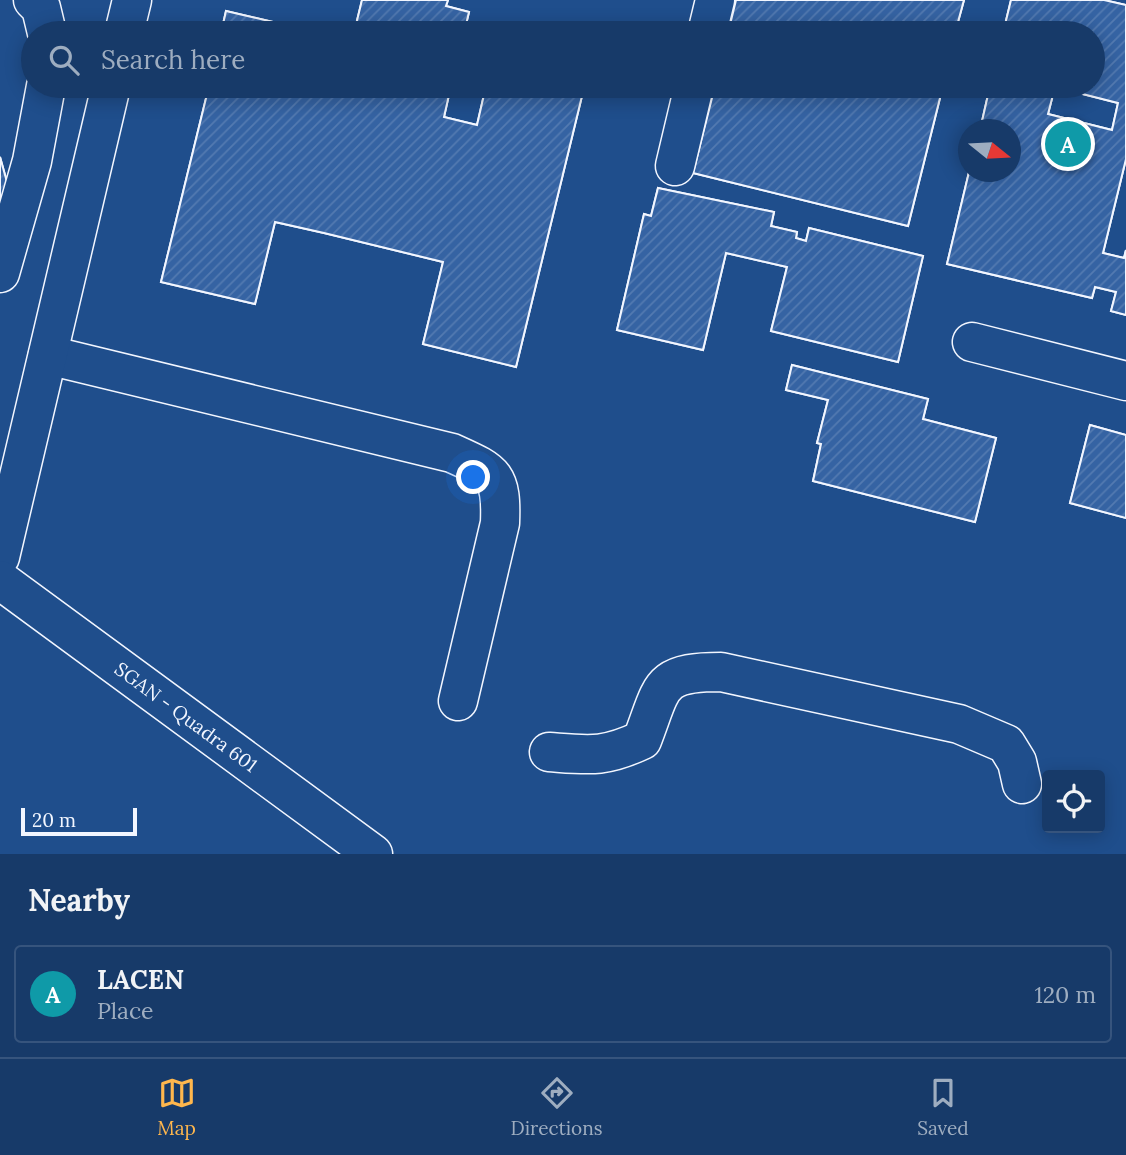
<!DOCTYPE html>
<html lang="en">
<head>
<meta charset="utf-8">
<style>
  :root { --surface:#173a69; --page:#244571; --text:#f1f3f6; --muted:#9eadc0; --line:#36547d; --accent:#ffb74d }
  body { margin:0; font-family:Lora,serif; background:var(--page); color:var(--text) }
  .controls { position:absolute; right:21px; bottom:21px; display:grid; overflow:hidden; border-radius:7px; box-shadow:0 4px 18px #0003 }
  .controls button { width:63px; height:63px; display:grid; place-items:center; padding:0; border:0; border-bottom:2px solid var(--line); background:var(--surface); color:var(--text); font:35px sans-serif }
  .compass { position:absolute; left:958px; top:119px; width:63px; height:63px; border-radius:50%; background:var(--surface); box-shadow:0 4px 18px #0003; rotate:108deg }
  .scale { position:absolute; left:21px; bottom:18px; width:116px; box-sizing:border-box; padding-left:7px; border:4px solid #f2f6ff; border-top:0; font-size:19px; line-height:24px; white-space:nowrap; color:#f2f6ff; -webkit-text-stroke:5px #1f4e8c; paint-order:stroke }
  .you { position:absolute; left:474px; top:478px; width:24px; height:24px; margin:-18px; border:5px solid #fff; border-radius:50%; background:#1a73e8; box-shadow:0 0 0 10px #1a73e833 }
  .badge { display:grid; place-items:center; width:46px; height:46px; border-radius:50%; background:var(--accent); color:#fff; font-size:23px; font-weight:700 }
  .pin { position:absolute; translate:-50% -50%; border:4px solid #fff; box-shadow:0 2px 7px #0006 }
  .list { margin:0; padding:0; list-style:none }
  h2 { display:flex; justify-content:space-between; align-items:center; height:91px; margin:0; padding:0 28px; font-size:30px }
  h2 small { font-size:23px; font-weight:400; color:var(--muted) }
  .list li { display:grid; grid-template-columns:46px 1fr auto; gap:21px; align-items:center; box-sizing:border-box; height:98px; margin:0 14px 14px; padding:0 14px; border:2px solid var(--line); border-radius:7px }
  .list b { display:block; font-size:26px; white-space:nowrap }
  .list p { margin:0; font-size:23px; white-space:nowrap; color:var(--muted) }
  .list em { font-size:23px; font-style:normal; color:var(--muted) }
  .icon { flex:none; width:38px; height:38px; fill:none; stroke:currentColor; stroke-width:2; stroke-linecap:round; stroke-linejoin:round }
  .map { position:relative; flex:none; width:1126px; height:854px; overflow:hidden }
  .search { position:absolute; background:var(--surface); box-shadow:0 4px 18px #0003; left:21px; right:21px; top:21px; height:77px; display:flex; align-items:center; gap:18px; box-sizing:border-box; padding:0 24px; border-radius:38px; color:var(--muted); font-size:26px }
  .sheet { height:203px; background:var(--surface) }
  nav { display:flex; justify-content:space-around; align-items:center; box-sizing:border-box; height:98px; border-top:2px solid var(--line); background:var(--surface); font-size:19px; color:var(--muted) }
  nav a { display:grid; justify-items:center; gap:4px }
  nav .on { color:var(--accent) }
  .map>svg:first-child { display:block }
  .building { fill:url(#building-hatch); stroke:#f2f6ff; stroke-width:2; fill-rule:evenodd }
  .lines { fill:none; stroke-linecap:round; stroke-linejoin:round }
  .minor-casing { stroke:#f2f6ff; stroke-width:41 }
  .minor { stroke:#1f4e8c; stroke-width:38 }
  .labels { text-anchor:middle; dominant-baseline:central; stroke-width:5; stroke-linejoin:round; paint-order:stroke }
  .street-label { font-size:19px; fill:#f2f6ff; stroke:#1f4e8c }
</style>
</head>
<body>
<div class="map">
<svg width="1126" height="854" viewBox="0 0 1126 854">
  <defs>
    <pattern id="building-hatch" width="6" height="6" patternUnits="userSpaceOnUse" patternTransform="scale(1.75)"><rect width="6" height="6" fill="#3563a3"/><path d="M-1 1l2-2M0 6l6-6M5 7l2-2" fill="none" stroke="#537ab1"/></pattern>
  </defs>
  <rect width="100%" height="100%" fill="#1f4e8c"/>
  <g class="building">
    <path d="M362,0H448L446,6L469,12L464,33H354Z"/>
    <path d="M362,0H448L446,6L469,12L464,33H354Z"/>
    <path d="M736,0H964L955,33H728Z"/>
    <path d="M736,0H964L955,33H728Z"/>
    <path d="M1011,0H1104L1126,5V159L1103,253L1124,258L1126,250V315L1111,311L1116,292L1095,287L1092,298L947,264L969,172H1010V130H980L990,86H1093V33H1003ZM1055,87L1118,103L1112,130L1048,114Z"/>
    <path d="M1011,0H1104L1126,5V159L1103,253L1124,258L1126,250V315L1111,311L1116,292L1095,287L1092,298L947,264L969,172H1010V130H980L990,86H1093V33H1003ZM1055,87L1118,103L1112,130L1048,114Z"/>
    <path d="M226,11L243,15L320,33H221Z"/>
    <path d="M226,11L243,15L320,33H221Z"/>
    <path d="M209,86H316L340,92L341,86H451L444,117L477,125L486,86H541L582,96L516,367L423,344L443,262L324,233L275,222L255,304L161,282Z"/>
    <path d="M209,86H316L340,92L341,86H451L444,117L477,125L486,86H541L582,96L516,367L423,344L443,262L324,233L275,222L255,304L161,282Z"/>
    <path d="M715,86H943L908,226L693,173Z"/>
    <path d="M715,86H943L908,226L693,173Z"/>
    <path d="M0,157L7,182L0,267Z"/>
    <path d="M0,157L7,182L0,267Z"/>
    <path d="M658,188L774,212L771,226L797,232L796,238L806,241L809,228L923,256L898,362L771,331L787,267L726,253L703,350L617,330L644,214L651,216Z"/>
    <path d="M658,188L774,212L771,226L797,232L796,238L806,241L809,228L923,256L898,362L771,331L787,267L726,253L703,350L617,330L644,214L651,216Z"/>
    <path d="M792,365L928,399L923,419L996,438L975,522L813,481L821,444L817,443L828,400L786,390Z"/>
    <path d="M792,365L928,399L923,419L996,438L975,522L813,481L821,444L817,443L828,400L786,390Z"/>
    <path d="M1090,425L1126,435V518L1070,503Z"/>
    <path d="M1090,425L1126,435V518L1070,503Z"/>
  </g>
  <g class="lines">
    <g class="minor-casing">
      <g id="minor">
        <path d="M33,0L41,8L47,33"/>
        <path d="M124,33L132,0"/>
        <path d="M707,33L715,0"/>
        <path d="M675,166L694,86"/>
        <path d="M0,273L32,161L46,86"/>
        <path d="M972,342L1126,381"/>
        <path d="M48,355L452,453C494,472 502,474 500,523L458,701"/>
        <path d="M0,557L111,86"/>
        <path id="s1" d="M0,580L373,854"/>
        <path d="M549,752C589,755 604,758 642,740C663,686 657,672 721,672L959,724L1006,744L1017,762L1022,784"/>
      </g>
    </g>
    <use href="#minor" class="minor"/>
  </g>
  <g class="labels">
    <g class="street-label">
      <text stroke="none"><textPath href="#s1" startOffset="231">SGAN - Quadra 601</textPath></text>
    </g>
  </g>
</svg>
<div class="controls">
<button><svg class="icon" aria-label="locate" viewBox="0 0 24 24"><circle cx="12" cy="12" r="6"/><path d="M12 2v4M12 18v4M2 12h4M18 12h4"/></svg></button>
</div>
<svg class="compass" viewBox="-18 -18 36 36"><path d="M0-13l5 13h-10z" fill="#e53935"/><path d="M0 13l5-13h-10z" fill="#9eadc0"/></svg>
<div class="scale">20 m</div>
<div class="you"></div>
<div class="pin badge" style="left:1068px;top:144px;background:#0f9aa8">A</div>
<div class="search"><svg class="icon" aria-label="search" viewBox="0 0 24 24"><circle cx="10" cy="10" r="6"/><path d="M15 15l6 6"/></svg>Search here</div>
</div>
<section class="sheet">
<h2>Nearby<small></small></h2>
<ul class="list">
<li><span class="badge" style="background:#0f9aa8">A</span><div><b>LACEN</b><p>Place</p></div><em>120 m</em></li>
</ul>
</section>
<nav>
<a class="on"><svg class="icon" aria-label="map" viewBox="0 0 24 24"><path d="M3 6l6-2 6 2 6-2v14l-6 2-6-2-6 2zM9 4v14M15 6v14"/></svg>Map</a>
<a><svg class="icon" aria-label="directions" viewBox="0 0 24 24"><path d="M12 3l9 9-9 9-9-9zM9 14v-3h6M13 9l2 2-2 2"/></svg>Directions</a>
<a><svg class="icon" aria-label="saved" viewBox="0 0 24 24"><path d="M7 4h10v16l-5-4-5 4z"/></svg>Saved</a>
</nav>
</body>
</html>
